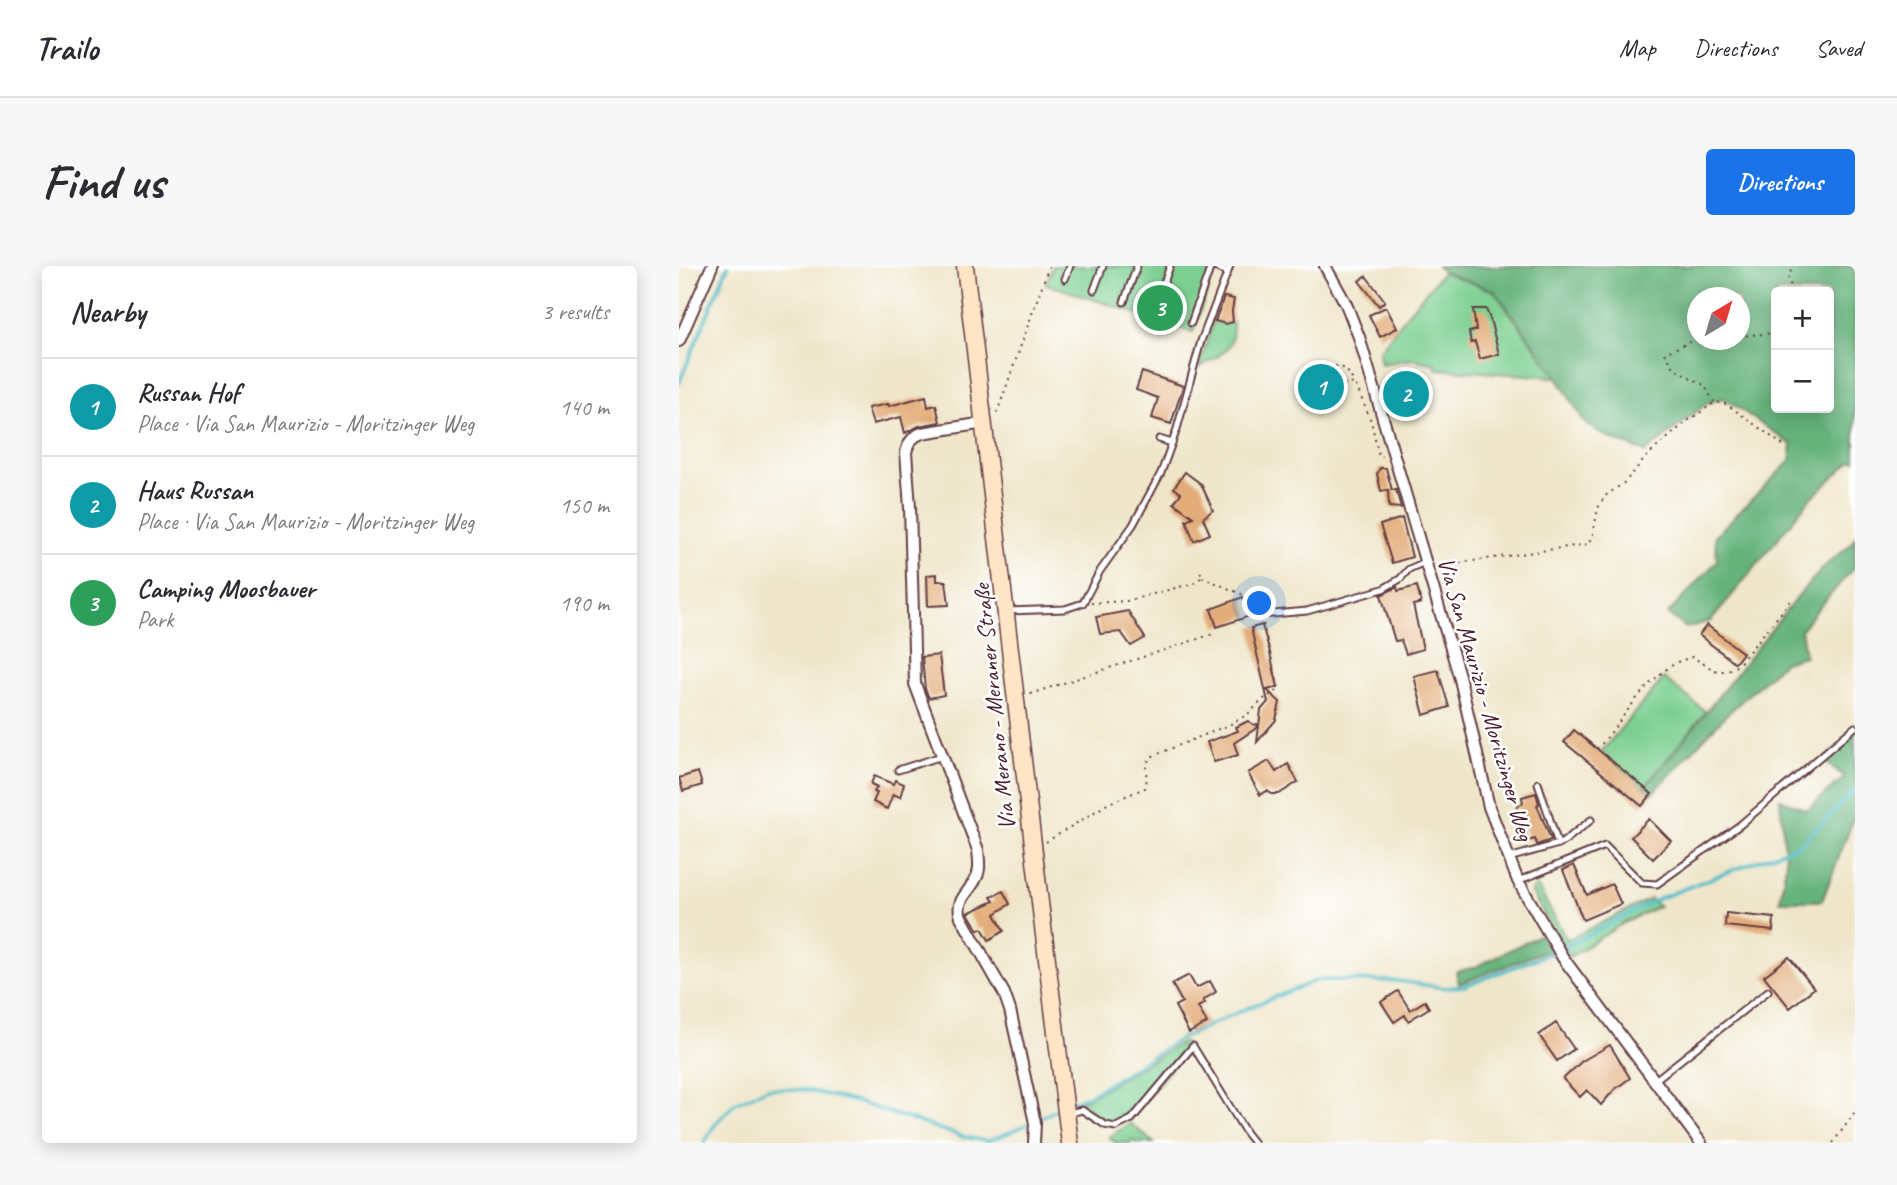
<!DOCTYPE html>
<html lang="en">
<head>
<meta charset="utf-8">
<style>
  :root { --surface:#fff; --page:#f7f7f7; --text:#2b2b33; --muted:#7c7c81; --line:#e1e1e2; --accent:#1a73e8 }
  body { margin:0; font-family:Caveat,sans-serif; background:var(--page); color:var(--text) }
  .controls { position:absolute; right:21px; top:21px; display:grid; overflow:hidden; border-radius:7px; box-shadow:0 4px 18px #0003 }
  .controls button { width:63px; height:63px; display:grid; place-items:center; padding:0; border:0; border-bottom:2px solid var(--line); background:var(--surface); color:var(--text); font:35px sans-serif }
  .compass { position:absolute; left:1008px; top:21px; width:63px; height:63px; border-radius:50%; background:var(--surface); box-shadow:0 4px 18px #0003; rotate:38deg }
  .you { position:absolute; left:581px; top:338px; width:24px; height:24px; margin:-18px; border:5px solid #fff; border-radius:50%; background:#1a73e8; box-shadow:0 0 0 10px #1a73e833 }
  .badge { display:grid; place-items:center; width:46px; height:46px; border-radius:50%; background:var(--accent); color:#fff; font-size:23px; font-weight:700 }
  .pin { position:absolute; translate:-50% -50%; border:4px solid #fff; box-shadow:0 2px 7px #0006 }
  .list { margin:0; padding:0; list-style:none }
  h2 { display:flex; justify-content:space-between; align-items:center; height:91px; margin:0; padding:0 28px; font-size:30px }
  h2 small { font-size:23px; font-weight:400; color:var(--muted) }
  .list li { display:grid; grid-template-columns:46px 1fr auto; gap:21px; align-items:center; box-sizing:border-box; height:98px; padding:0 28px; border-top:2px solid var(--line) }
  .list b { display:block; font-size:26px; white-space:nowrap }
  .list p { margin:0; font-size:23px; white-space:nowrap; color:var(--muted) }
  .list em { font-size:23px; font-style:normal; color:var(--muted) }
  .map { position:relative; flex:none; width:1176px; height:877px; overflow:hidden; border-radius:7px }
  header { display:flex; align-items:center; gap:42px; box-sizing:border-box; height:98px; padding:0 35px; background:var(--surface); border-bottom:2px solid var(--line) }
  header strong { font-size:33px }
  nav { display:flex; gap:38px; margin-inline-start:auto; font-size:24px }
  .intro { display:flex; align-items:center; justify-content:space-between; box-sizing:border-box; height:168px; padding:0 42px }
  h1 { margin:0; font-size:49px }
  .button { padding:18px 32px; border-radius:7px; background:var(--accent); color:#fff; font-size:24px; font-weight:700 }
  main { display:flex; gap:42px; padding:0 42px }
  aside { flex:1; background:var(--surface); border-radius:7px; box-shadow:0 4px 18px #0003 }
  .map>svg:first-child { display:block }
  .green { fill:#7ccf90; stroke:#63775e; stroke-width:2 }
  .forest { fill:#65b27a; stroke:#586852; stroke-width:2; fill-rule:evenodd }
  .lines { fill:none; stroke-linecap:round; stroke-linejoin:round }
  .stream { stroke:#4ebbc8; stroke-width:3.5 }
  .building { fill:#e3ad7a }
  .lane-casing { stroke:#633d43; stroke-width:9 }
  .street-casing { stroke:#633d43; stroke-width:14 }
  .secondary-casing { stroke:#633d43; stroke-width:19 }
  .path { stroke:#633d43; stroke-width:2; stroke-dasharray:2 5; stroke-linecap:butt }
  .lane { stroke:#fff; stroke-width:5 }
  .street { stroke:#fff; stroke-width:10 }
  .secondary { stroke:#ffe4c6; stroke-width:16 }
  .labels { text-anchor:middle; dominant-baseline:central; stroke-width:5; stroke-linejoin:round; paint-order:stroke }
  .street-label { font-size:24px; fill:#4a1f2b; stroke:#fff }
</style>
</head>
<body>
<header>
<strong>Trailo</strong>
<nav><a>Map</a><a>Directions</a><a>Saved</a></nav>
</header>
<div class="intro"><h1>Find us</h1><a class="button">Directions</a></div>
<main>
<aside>
<h2>Nearby<small>3 results</small></h2>
<ul class="list">
<li><span class="badge" style="background:#0f9aa8">1</span><div><b>Russan Hof</b><p>Place · Via San Maurizio - Moritzinger Weg</p></div><em>140 m</em></li>
<li><span class="badge" style="background:#0f9aa8">2</span><div><b>Haus Russan</b><p>Place · Via San Maurizio - Moritzinger Weg</p></div><em>150 m</em></li>
<li><span class="badge" style="background:#2e9e5b">3</span><div><b>Camping Moosbauer</b><p>Park</p></div><em>190 m</em></li>
</ul>
</aside>
<div class="map">
<svg width="1176" height="877" viewBox="0 0 1176 877">
  <rect width="100%" height="100%" fill="#fff"/>
  <filter id="ink" filterUnits="userSpaceOnUse"><feTurbulence type="fractalNoise" baseFrequency=".0143" numOctaves="2"/><feDisplacementMap in="SourceGraphic" scale="14" xChannelSelector="R" yChannelSelector="G"/><feConvolveMatrix kernelMatrix="1 2 1 2 8 2 1 2 1" color-interpolation-filters="sRGB"/></filter>
  <filter id="wash" filterUnits="userSpaceOnUse"><feTurbulence type="fractalNoise" baseFrequency=".00686" numOctaves="4" result="noise"/><feDisplacementMap in="SourceGraphic" scale="28" xChannelSelector="R" yChannelSelector="G"/><feGaussianBlur stdDeviation="1.57" result="paint"/><feColorMatrix in="noise" values="0 0 0 0 0 0 0 0 0 0 0 0 0 0 0 0 0 1.4 0 .05"/><feComposite in="paint" operator="in"/></filter>
  <g filter="url(#wash)">
    <rect width="100%" height="100%" fill="#efe6ca"/>
    <g class="green">
      <path d="M374,0H537L514,66L367,18Z"/>
      <path d="M764,6L815,25L878,111L757,103V98L732,93L702,98L700,86L728,48Z"/>
      <path d="M535,54L547,58L554,56C554,91 542,85 519,103Z"/>
      <path d="M985,412L1027,446L965,522L922,486Z"/>
      <path d="M858,620L888,674L971,633L980,640L945,657L890,691L852,625Z"/>
      <path d="M504,776L508,782C495,798 454,856 434,856C422,856 412,842 401,837V835L417,827Z"/>
      <path d="M451,857L475,877H457L453,874L451,877H437L430,871Z"/>
    </g>
    <g class="forest">
      <path d="M758,0H1176V195H1172L1130,234L1032,355L1007,362L989,348L1038,295L1036,270L1111,195L1113,179L1045,132L1028,137L967,186L930,172L906,157L878,111L816,25L764,6ZM1150,26V142H1097V26ZM1018,32H1060V74H1018Z"/>
      <path d="M1176,270V300L1122,363L1126,390L1105,396L1045,451L973,528L965,522L1027,446L1119,330L1146,300L1173,277Z"/>
      <path d="M1176,466V549L1143,635H1101L1107,598L1101,533L1128,544L1166,511L1144,494Z"/>
      <path d="M862,668L873,689L863,686L780,718L777,706L797,701Z"/>
    </g>
    <g class="lines">
      <g class="stream">
        <path d="M0,117L49,0"/>
        <path d="M884,682L981,632L1122,578L1176,524"/>
        <path d="M391,837L412,828L503,772L566,743L639,714L719,715L767,722L785,720L874,686"/>
        <path d="M25,877L37,857L56,837L89,822L127,824L178,836L285,871L308,875L332,866L381,842"/>
      </g>
    </g>
    <g id="blocks">
      <g class="building">
        <path d="M687,10L706,35L700,40L680,15Z"/>
        <path d="M545,31L555,33L553,45L554,56L547,58L536,55Z"/>
        <path d="M707,41L718,62L701,71L690,49Z"/>
        <path d="M794,43H807L811,53L820,88L801,93L796,76L792,77L790,66L797,64Z"/>
        <path d="M463,106L504,120L492,158L473,152L479,132L457,124Z"/>
        <path d="M648,107L655,129L637,136L629,113Z"/>
        <path d="M733,113L740,138L721,144L714,119Z"/>
        <path d="M247,130L249,141L257,139L261,156L240,160L226,167L222,151L194,158L189,142L209,138L210,140Z"/>
        <path d="M701,202H707L713,224H711H717L722,242L710,241L709,224L702,225L698,208Z"/>
        <path d="M506,206L522,218L534,244L524,252L531,268L515,275L507,254L514,251L495,237L502,227L495,222Z"/>
        <path d="M723,252L733,291L713,297L701,259Z"/>
        <path d="M258,308V315H267L270,339L249,340L248,309Z"/>
        <path d="M738,320L742,337L734,339L744,383L727,388L722,374L716,375L702,329L718,321L719,325Z"/>
        <path d="M564,331L571,350L538,361L532,343Z"/>
        <path d="M449,345L466,372L452,380L442,366L421,368L417,351Z"/>
        <path d="M583,359L590,383L599,421L588,424L601,436L597,454L578,476L582,444L589,436L572,362Z"/>
        <path d="M1028,359L1064,387L1056,397L1020,369Z"/>
        <path d="M260,389L265,429L250,432L246,423L243,391Z"/>
        <path d="M759,404L770,441L745,449L735,410Z"/>
        <path d="M569,455L575,459L578,458L579,461L555,477L559,489L535,496L528,476L559,465L557,461Z"/>
        <path d="M895,464L973,528L963,540L885,476Z"/>
        <path d="M590,495L597,506L609,498L619,516L600,528H593L588,525L581,529L569,507Z"/>
        <path d="M19,506L23,519L4,525L0,512Z"/>
        <path d="M195,510L214,518L216,514L225,518L221,531L214,528L208,543L194,536L198,527L195,526L198,521L192,518Z"/>
        <path d="M857,527L860,538L858,539L872,574L858,579L856,573L849,575L838,540L844,537L843,531Z"/>
        <path d="M970,553L992,575L974,593L952,571Z"/>
        <path d="M895,599L908,629L933,618L942,638L904,654L884,604Z"/>
        <path d="M324,625L331,638L316,648L325,665L310,674L303,662L299,664L289,647L315,635L312,631Z"/>
        <path d="M1047,647L1095,652L1094,665L1046,660Z"/>
        <path d="M1110,691L1135,722L1111,742L1085,710Z"/>
        <path d="M510,709L517,722L531,715L537,726L524,734L526,737L519,741L528,757L510,767L496,740L503,736L493,718Z"/>
        <path d="M719,725L731,744L746,735L750,742L729,755L726,749L715,756L702,736Z"/>
        <path d="M877,757L895,783L878,795L860,769Z"/>
        <path d="M931,779L951,812L935,824L922,839L908,824L901,831L884,813L903,795Z"/>
      </g>
    </g>
  </g>
  <g filter="url(#ink)">
    <use href="#blocks" fill-opacity="0" stroke="#633d43" stroke-width="2"/>
    <g class="lines">
      <g class="lane-casing">
        <g id="lane">
          <path d="M532,0L549,6"/>
          <path d="M386,13L391,0"/>
          <path d="M415,24L424,0"/>
          <path d="M445,36L458,0"/>
          <path d="M475,44L491,0"/>
          <path d="M512,57L532,0"/>
          <path d="M480,173L493,177"/>
          <path d="M328,345L386,343L404,337L421,305L454,259L482,207L498,163L522,75L551,0"/>
          <path d="M582,349L628,345L704,323L721,313L730,303L746,296"/>
          <path d="M219,504L263,490"/>
          <path d="M859,517L879,578"/>
          <path d="M830,592L883,577L912,554"/>
          <path d="M839,615L926,580L963,617L978,618L1061,559L1176,461"/>
          <path d="M975,815L1089,725"/>
          <path d="M390,847L403,844L426,859L437,861L453,853L514,780L567,867L575,877"/>
        </g>
      </g>
      <g class="street-casing">
        <g id="street">
          <path d="M646,0L667,38L680,71L781,413L810,541L839,615L884,692L1022,877"/>
          <path d="M0,75L33,0"/>
          <path d="M305,157L243,167C233,171 230,176 227,186L231,242L236,418L299,584C300,595 302,605 296,614C289,628 276,634 282,651L325,727L331,744L356,857L355,877"/>
        </g>
      </g>
      <g class="secondary-casing">
        <path id="secondary" d="M286,0C321,292 353,585 391,877"/>
      </g>
      <g class="path">
        <path d="M1114,26L1109,12L1114,0"/>
        <path d="M1060,70L1097,67"/>
        <path d="M1018,73L986,87L996,103L1025,119L1035,136"/>
        <path d="M649,100C665,99 668,103 675,117"/>
        <path d="M658,120L676,117L692,155L700,190H703"/>
        <path d="M318,147L370,0"/>
        <path d="M760,300L909,278L914,268L919,242L926,230L946,216L969,189L1007,156L1035,137L1043,136L1053,142L1108,182"/>
        <path d="M523,311L569,331L578,344"/>
        <path d="M412,337L448,335L515,317L523,311L520,301"/>
        <path d="M351,428L534,368"/>
        <path d="M918,483C944,455 963,416 997,397C1001,394 1008,393 1013,391C1035,402 1036,412 1059,399L1114,332"/>
        <path d="M367,576L430,537L466,522C471,509 461,500 474,490L552,458L569,448L587,431L600,424L584,358"/>
        <path d="M1154,877L1176,846"/>
      </g>
      <use href="#lane" class="lane"/>
      <use href="#street" class="street"/>
      <use href="#secondary" class="secondary"/>
    </g>
  </g>
  <g class="labels">
    <g class="street-label">
      <text transform="translate(807 433) rotate(74)">Via San Maurizio - Moritzinger Weg</text>
      <text transform="translate(315 441) rotate(-96)">Via Merano - Meraner Straße</text>
    </g>
  </g>
</svg>
<div class="controls">
<button>+</button>
<button>−</button>
</div>
<svg class="compass" viewBox="-18 -18 36 36"><path d="M0-13l5 13h-10z" fill="#e53935"/><path d="M0 13l5-13h-10z" fill="#7c7c81"/></svg>
<div class="you"></div>
<div class="pin badge" style="left:642px;top:121px;background:#0f9aa8">1</div>
<div class="pin badge" style="left:727px;top:128px;background:#0f9aa8">2</div>
<div class="pin badge" style="left:481px;top:42px;background:#2e9e5b">3</div>
</div>
</main>
</body>
</html>
